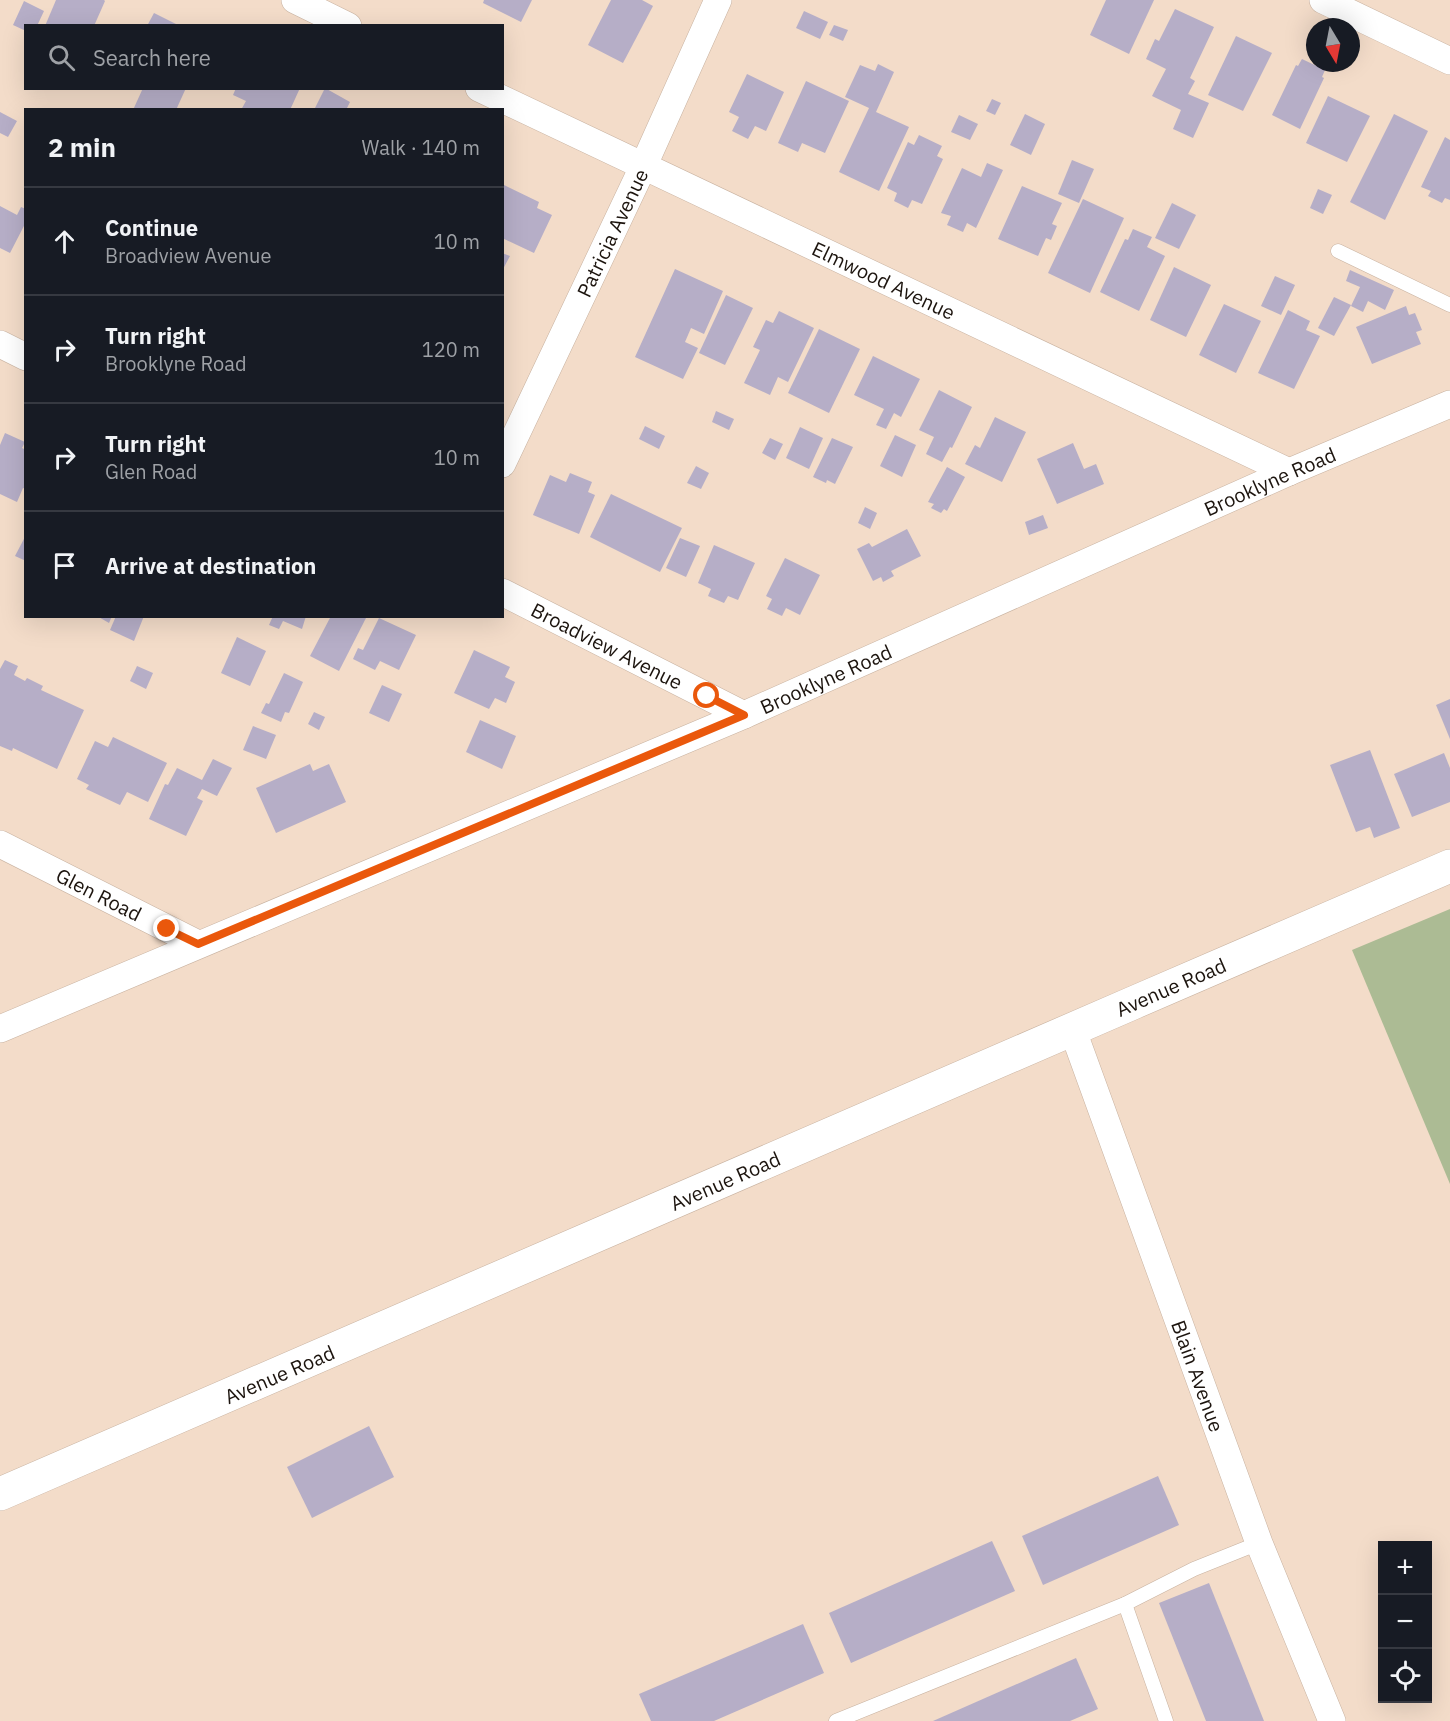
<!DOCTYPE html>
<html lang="en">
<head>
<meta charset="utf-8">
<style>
  :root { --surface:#171b24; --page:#20242c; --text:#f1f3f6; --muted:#9ea1a6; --line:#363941 }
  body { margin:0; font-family:"IBM Plex Sans",sans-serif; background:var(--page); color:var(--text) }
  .controls { position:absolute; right:18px; bottom:18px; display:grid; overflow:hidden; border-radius:0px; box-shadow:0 6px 24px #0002 }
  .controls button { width:54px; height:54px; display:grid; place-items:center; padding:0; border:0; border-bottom:2px solid var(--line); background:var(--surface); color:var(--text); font:30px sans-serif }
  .compass { position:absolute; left:1306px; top:18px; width:54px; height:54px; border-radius:50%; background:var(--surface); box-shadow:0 6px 24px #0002; rotate:170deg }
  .stop { position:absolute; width:18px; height:18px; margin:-14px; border:4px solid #ea580c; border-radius:50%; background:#fff }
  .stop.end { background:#ea580c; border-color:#fff; box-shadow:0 2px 6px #0008 }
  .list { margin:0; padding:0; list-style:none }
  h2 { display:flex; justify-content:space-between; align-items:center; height:78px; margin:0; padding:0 24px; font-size:26px }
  h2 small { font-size:20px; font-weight:400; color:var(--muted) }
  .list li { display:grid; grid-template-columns:39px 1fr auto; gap:18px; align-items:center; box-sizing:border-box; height:108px; padding:0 24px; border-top:2px solid var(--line) }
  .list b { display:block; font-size:22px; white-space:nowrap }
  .list p { margin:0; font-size:20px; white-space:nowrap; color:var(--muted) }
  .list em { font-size:20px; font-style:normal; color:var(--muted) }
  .icon { flex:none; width:33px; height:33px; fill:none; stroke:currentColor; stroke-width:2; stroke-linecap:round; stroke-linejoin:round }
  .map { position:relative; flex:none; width:1450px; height:1721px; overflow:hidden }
  .search { position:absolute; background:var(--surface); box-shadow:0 6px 24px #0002; left:24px; top:24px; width:480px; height:66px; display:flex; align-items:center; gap:15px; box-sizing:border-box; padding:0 21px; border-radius:0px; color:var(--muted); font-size:22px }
  .panel { position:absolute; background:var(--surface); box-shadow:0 6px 24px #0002; left:24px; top:108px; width:480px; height:510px; border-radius:0px }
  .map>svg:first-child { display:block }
  .green { fill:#acbb94 }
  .building { fill:#b6aec7 }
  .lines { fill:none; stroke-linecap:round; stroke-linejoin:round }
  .lane-casing { stroke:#c8b2a0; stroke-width:15 }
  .street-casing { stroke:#c8b2a0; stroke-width:28 }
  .secondary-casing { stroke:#c8b2a0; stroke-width:34 }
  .lane { stroke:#fff; stroke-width:14 }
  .street { stroke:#fff; stroke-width:27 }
  .secondary { stroke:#fff; stroke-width:33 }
  .route { stroke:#ea580c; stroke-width:8 }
  .labels { text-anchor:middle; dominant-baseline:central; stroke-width:5; stroke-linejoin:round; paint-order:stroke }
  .street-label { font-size:20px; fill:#1c140e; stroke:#fff }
</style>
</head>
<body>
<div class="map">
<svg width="1450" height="1721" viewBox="0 0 1450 1721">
  <rect width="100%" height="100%" fill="#f3dcc9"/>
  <path class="green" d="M1450,909V1184L1352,950Z"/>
  <g class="building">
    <path d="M56,0H104L105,1L94,26H45Z"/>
    <path d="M484,0H532L521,22L483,3Z"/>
    <path d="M611,0H642L653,6L623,63L588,45Z"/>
    <path d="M1106,0H1154L1129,54L1090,35Z"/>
    <path d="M24,1L44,11L37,26H26V31L13,25Z"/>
    <path d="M1175,9L1214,27L1190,78L1195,81L1188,94L1209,103L1193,138L1173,129L1181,110L1152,96L1166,69L1146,59L1155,39L1159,41Z"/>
    <path d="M804,11L828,22L820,39L796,28Z"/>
    <path d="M154,13L180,26H147Z"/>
    <path d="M834,25L848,30L843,41L829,35Z"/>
    <path d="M1236,36L1272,53L1243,111L1208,95Z"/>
    <path d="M1302,59L1325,70L1322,77L1324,78L1300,129L1272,115L1296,65L1298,66Z"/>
    <path d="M878,64L894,72L876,112L909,127L879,191L839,172L869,108L845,97L860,65L875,71Z"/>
    <path d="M747,74L784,92L766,131L755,126L748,139L732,131L739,117L729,112Z"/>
    <path d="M806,81L849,101L825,153L802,143L798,152L778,143Z"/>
    <path d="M143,88H186L176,110H133Z"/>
    <path d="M236,88H300L290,110H241L246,101L233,95Z"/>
    <path d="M325,88L350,102L347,108L351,110H314Z"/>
    <path d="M1328,96L1370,116L1347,162L1306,143Z"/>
    <path d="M992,99L1001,103L995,115L986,111Z"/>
    <path d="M0,112L17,121L8,137L0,133Z"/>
    <path d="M1025,114L1045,124L1031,155L1010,145Z"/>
    <path d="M1394,114L1428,131L1385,220L1350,202Z"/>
    <path d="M959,115L978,124L970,140L951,132Z"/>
    <path d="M919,135L942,146L937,156L943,159L922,204L912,200L908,208L894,201L897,193L887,188L908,142L914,145Z"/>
    <path d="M1445,137L1450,140V200L1445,198L1442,203L1428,196L1431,191L1421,187Z"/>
    <path d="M1072,160L1094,169L1079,203L1058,194Z"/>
    <path d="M987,163L1003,170L976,228L967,223L963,232L947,225L951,216L941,213L962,168L981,177Z"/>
    <path d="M502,184L539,202L537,208L552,215L534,253L502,238Z"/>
    <path d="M1022,186L1062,203L1052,224L1057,226L1051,240L1046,238L1038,256L998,239Z"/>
    <path d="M1318,189L1332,195L1323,214L1310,208Z"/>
    <path d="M1083,199L1124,218L1090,293L1048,273Z"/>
    <path d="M1172,203L1196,215L1179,249L1155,238Z"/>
    <path d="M0,206L17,215L21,207L26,209V222L10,253L0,248Z"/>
    <path d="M1133,229L1152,237L1147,247L1165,256L1139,311L1100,292L1125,239L1128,240Z"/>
    <path d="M502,253L510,256L502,271Z"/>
    <path d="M1174,267L1211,285L1186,337L1150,320Z"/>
    <path d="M675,269L723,291L704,334L691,328L685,342L698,348L683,379L635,357Z"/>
    <path d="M1350,270L1394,290L1385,310L1368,301L1363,312L1351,306L1360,287L1346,281Z"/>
    <path d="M1275,276L1295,285L1281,315L1261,306Z"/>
    <path d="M726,295L753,308L725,365L699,353Z"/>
    <path d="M1334,297L1351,305L1334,336L1318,328Z"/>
    <path d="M1224,304L1261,321L1236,373L1199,355Z"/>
    <path d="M1406,306L1409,315L1415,313L1422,330L1416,332L1421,344L1372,364L1356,327Z"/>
    <path d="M1288,310L1310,321L1306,330L1320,336L1294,389L1258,373Z"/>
    <path d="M779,311L814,328L788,382L778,377L770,395L744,383L760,350L753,347L766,320L773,323Z"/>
    <path d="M819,329L860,349L829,413L788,393Z"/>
    <path d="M873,356L920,379L901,417L894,413L886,429L876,425L884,409L854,395Z"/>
    <path d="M939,390L972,407L952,448L950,447L942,462L926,454L934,437L919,430Z"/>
    <path d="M716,411L734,419L729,430L712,422Z"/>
    <path d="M995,417L1026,432L1002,482L965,464L975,445L980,448Z"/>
    <path d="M645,426L665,436L659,449L639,439Z"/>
    <path d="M800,427L823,438L809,469L786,458Z"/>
    <path d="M5,433L25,442L22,448L26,450V489L23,488L17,502L0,494V445Z"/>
    <path d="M895,435L916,445L902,477L880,466Z"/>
    <path d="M770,438L783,444L775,460L762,453Z"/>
    <path d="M832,438L853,447L835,484L827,480L826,483L813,477Z"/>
    <path d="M1073,443L1084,469L1096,464L1104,484L1057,504L1037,459Z"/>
    <path d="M696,466L709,473L701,489L687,483Z"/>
    <path d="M947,467L965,477L947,511L944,509L941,513L931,508L934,504L928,502Z"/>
    <path d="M570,473L592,482L588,492L595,495L579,534L533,515L550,475L566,482Z"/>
    <path d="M611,494L682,528L660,572L590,537Z"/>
    <path d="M865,507L877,513L870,529L858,523Z"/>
    <path d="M1043,515L1048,528L1029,535L1025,522Z"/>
    <path d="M907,529L921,556L891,571L894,576L883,582L881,577L873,581L857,549L869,543L872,547Z"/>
    <path d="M26,535V561L15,556Z"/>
    <path d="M680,538L700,546L686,577L666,568Z"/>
    <path d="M714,545L755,563L738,600L728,596L724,603L708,596L711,589L698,583Z"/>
    <path d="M785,558L820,575L800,615L786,608L782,616L767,609L772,599L766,596Z"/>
    <path d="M97,616H112L109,623Z"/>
    <path d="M116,616H144L134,641L110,630Z"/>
    <path d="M273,616H306L302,629L283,621L279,629L269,625Z"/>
    <path d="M331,616H367L339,671L310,656Z"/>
    <path d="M379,618L416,635L399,670L380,661L375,670L353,659L358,648L363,650Z"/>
    <path d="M237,637L266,651L250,686L221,673Z"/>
    <path d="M474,650L510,667L505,677L515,682L506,703L495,698L489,709L454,693Z"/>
    <path d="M5,660L18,666L14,675L25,681L27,678L43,686L41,690L84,710L57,769L13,748L12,751L0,746V669Z"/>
    <path d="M137,666L153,673L146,689L130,681Z"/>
    <path d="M284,673L303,682L289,713L285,712L281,722L261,713L266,703L269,704Z"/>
    <path d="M382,685L402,694L389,722L369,713Z"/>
    <path d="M1450,699V739L1436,705Z"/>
    <path d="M314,712L325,717L319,730L308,724Z"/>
    <path d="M480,720L516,736L502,769L466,752Z"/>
    <path d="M253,726L276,735L266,759L243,750Z"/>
    <path d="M113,737L167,763L148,802L127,792L120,805L86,789L89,785L77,779L95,741L108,747Z"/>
    <path d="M1370,750L1400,828L1374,838L1370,827L1356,832L1330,765Z"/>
    <path d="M1444,753L1450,768V802L1412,817L1394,774Z"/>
    <path d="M213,759L232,768L217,796L202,789L197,798L203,801L186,836L149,819L165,784L168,785L177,768L202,780Z"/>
    <path d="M310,764L313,771L329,764L346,802L276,833L256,788Z"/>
    <path d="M369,1426L394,1477L312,1518L287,1467Z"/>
    <path d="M1158,1476L1179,1525L1043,1585L1022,1536Z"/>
    <path d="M992,1541L1015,1591L851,1663L829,1613Z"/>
    <path d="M1209,1583L1264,1721H1206L1159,1603Z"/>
    <path d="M803,1624L824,1673L714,1721H651L639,1694Z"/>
    <path d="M1076,1658L1098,1709L1070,1721H933Z"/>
  </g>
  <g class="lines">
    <g class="lane-casing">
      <g id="lane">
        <path d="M1338,251L1450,305"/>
        <path d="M1125,1604L1166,1721"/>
        <path d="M836,1721L1125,1604L1194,1569L1259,1543"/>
      </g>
    </g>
    <g class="street-casing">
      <g id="street">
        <path d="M295,0L348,26"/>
        <path d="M1323,0L1450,61"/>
        <path id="s1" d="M479,88L1289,472"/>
        <path d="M0,344L26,357"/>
        <path id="s2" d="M502,464L643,167L718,0"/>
        <path id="s3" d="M502,592L744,715"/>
        <path id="s4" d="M0,844L198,944"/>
        <path id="s5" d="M1072,1028L1259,1543L1332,1721"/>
        <path id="s6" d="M0,1029L744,715L1289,472L1450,404"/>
      </g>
    </g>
    <g class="secondary-casing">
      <g id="secondary">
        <path id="s7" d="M0,1494C484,1287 966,1074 1450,866"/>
      </g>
    </g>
    <use href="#lane" class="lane"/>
    <use href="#street" class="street"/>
    <use href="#secondary" class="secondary"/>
  </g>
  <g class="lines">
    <path class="route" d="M167,929L198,944L744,715L707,696"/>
  </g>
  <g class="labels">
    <g class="street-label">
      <text stroke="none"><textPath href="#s2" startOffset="256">Patricia Avenue</textPath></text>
      <text stroke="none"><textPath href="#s1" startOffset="448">Elmwood Avenue</textPath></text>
      <text stroke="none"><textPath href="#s6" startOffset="1383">Brooklyne Road</textPath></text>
      <text stroke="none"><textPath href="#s3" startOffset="118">Broadview Avenue</textPath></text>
      <text stroke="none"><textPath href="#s6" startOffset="897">Brooklyne Road</textPath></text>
      <text stroke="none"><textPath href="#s4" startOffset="111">Glen Road</textPath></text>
      <text stroke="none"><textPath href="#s7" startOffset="1276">Avenue Road</textPath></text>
      <text stroke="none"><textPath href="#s7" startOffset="790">Avenue Road</textPath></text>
      <text stroke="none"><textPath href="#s7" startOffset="304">Avenue Road</textPath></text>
      <text stroke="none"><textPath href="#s5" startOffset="370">Blain Avenue</textPath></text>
    </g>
  </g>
</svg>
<div class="controls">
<button>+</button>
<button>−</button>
<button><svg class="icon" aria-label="locate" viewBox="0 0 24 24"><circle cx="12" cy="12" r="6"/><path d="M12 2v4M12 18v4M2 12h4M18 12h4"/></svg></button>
</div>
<svg class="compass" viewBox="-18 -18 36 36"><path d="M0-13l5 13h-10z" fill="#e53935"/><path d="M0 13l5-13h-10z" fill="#9ea1a6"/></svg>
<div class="stop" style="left:707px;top:696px"></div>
<div class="stop end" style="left:167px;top:929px"></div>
<div class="search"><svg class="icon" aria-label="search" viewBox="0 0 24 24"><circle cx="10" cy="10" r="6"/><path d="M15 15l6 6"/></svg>Search here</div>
<section class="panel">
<h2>2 min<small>Walk · 140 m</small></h2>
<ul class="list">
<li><svg class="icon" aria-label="ahead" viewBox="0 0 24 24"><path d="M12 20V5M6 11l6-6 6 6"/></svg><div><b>Continue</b><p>Broadview Avenue</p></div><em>10 m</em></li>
<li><svg class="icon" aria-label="right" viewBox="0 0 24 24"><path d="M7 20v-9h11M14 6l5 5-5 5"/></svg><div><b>Turn right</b><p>Brooklyne Road</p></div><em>120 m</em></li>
<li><svg class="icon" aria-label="right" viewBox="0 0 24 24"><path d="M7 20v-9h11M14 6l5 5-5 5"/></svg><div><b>Turn right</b><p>Glen Road</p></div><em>10 m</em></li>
<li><svg class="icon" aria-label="arrive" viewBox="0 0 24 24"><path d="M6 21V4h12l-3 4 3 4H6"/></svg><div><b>Arrive at destination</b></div></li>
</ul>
</section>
</div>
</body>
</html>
